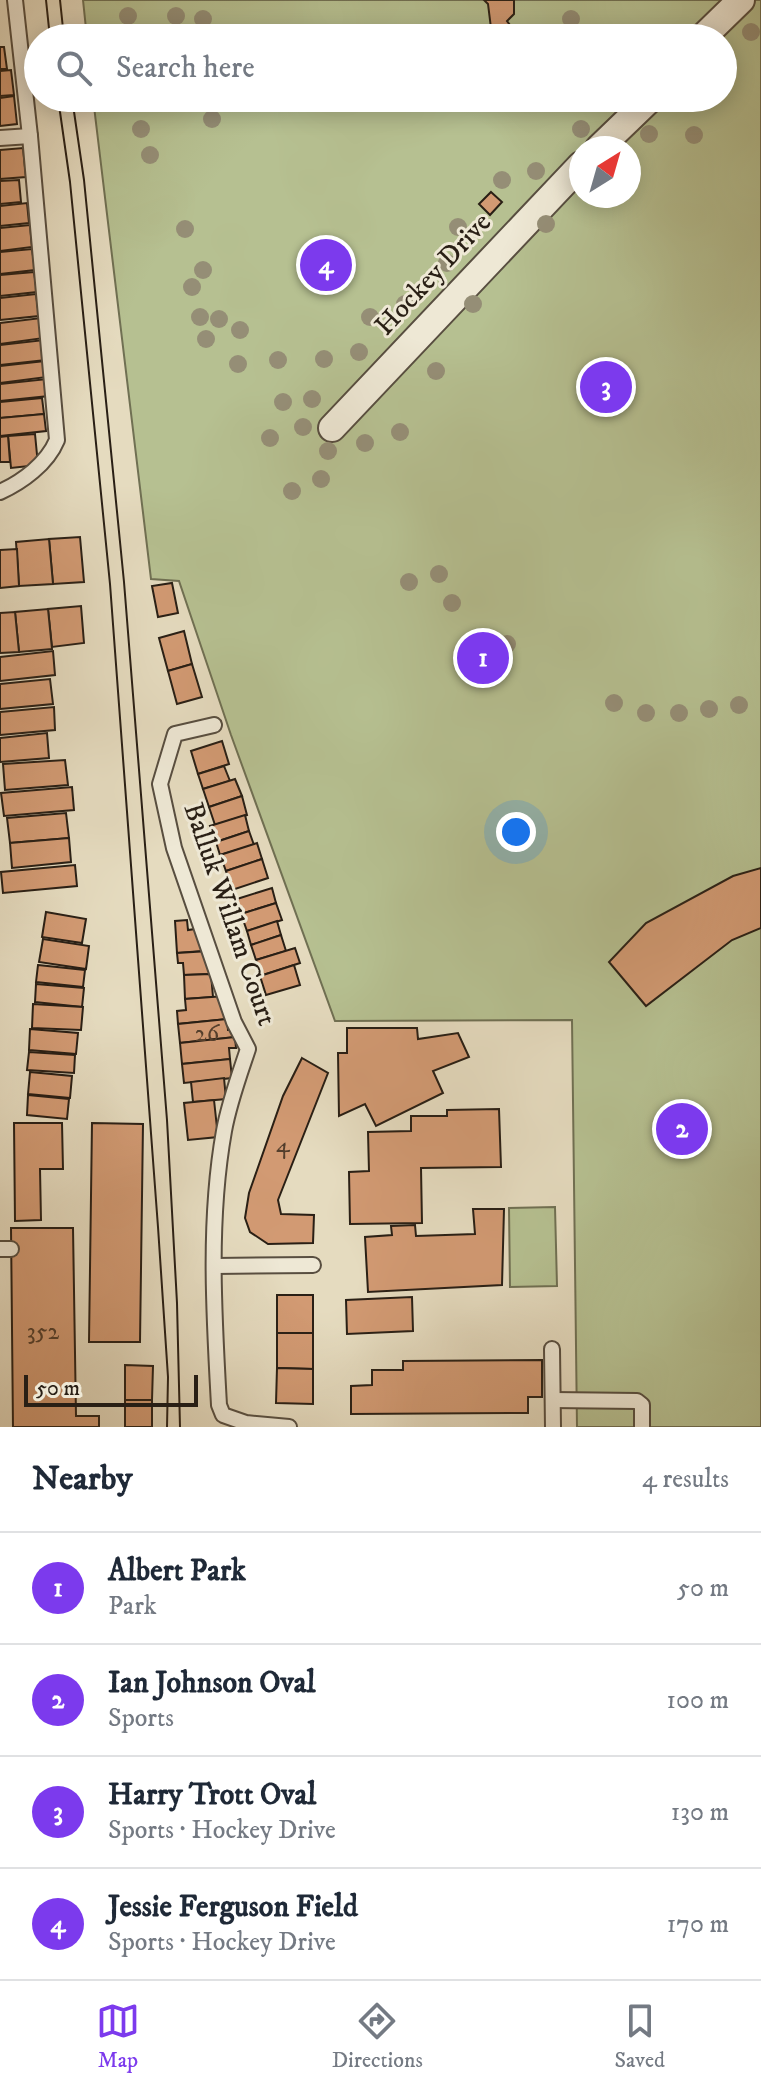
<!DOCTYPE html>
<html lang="en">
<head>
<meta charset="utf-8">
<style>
  :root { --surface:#fff; --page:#f2f2f3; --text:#1f2937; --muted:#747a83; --line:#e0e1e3; --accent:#7c3aed }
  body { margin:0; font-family:"IM FELL DW Pica",serif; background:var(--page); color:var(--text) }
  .compass { position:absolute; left:569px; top:136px; width:72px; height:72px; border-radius:50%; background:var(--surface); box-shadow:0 4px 20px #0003; rotate:37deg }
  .scale { position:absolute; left:24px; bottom:20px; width:174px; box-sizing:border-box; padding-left:8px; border:4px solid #291f15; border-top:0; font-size:22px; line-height:28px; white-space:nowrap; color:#291f15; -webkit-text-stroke:6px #eee8d5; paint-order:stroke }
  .you { position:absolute; left:516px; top:832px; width:28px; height:28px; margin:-20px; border:6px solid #fff; border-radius:50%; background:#1a73e8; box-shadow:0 0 0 12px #1a73e833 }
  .badge { display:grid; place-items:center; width:52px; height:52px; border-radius:50%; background:var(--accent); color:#fff; font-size:26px; font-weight:700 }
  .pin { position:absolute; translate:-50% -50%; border:4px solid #fff; box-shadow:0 2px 8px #0006 }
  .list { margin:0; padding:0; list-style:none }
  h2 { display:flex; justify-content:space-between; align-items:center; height:104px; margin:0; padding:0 32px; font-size:34px }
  h2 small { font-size:26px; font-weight:400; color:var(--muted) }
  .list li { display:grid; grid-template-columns:52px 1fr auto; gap:24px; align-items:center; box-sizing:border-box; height:112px; padding:0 32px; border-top:2px solid var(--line) }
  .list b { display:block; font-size:30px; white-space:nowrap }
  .list p { margin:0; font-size:26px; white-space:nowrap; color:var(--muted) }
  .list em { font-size:26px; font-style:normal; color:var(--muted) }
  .icon { flex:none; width:44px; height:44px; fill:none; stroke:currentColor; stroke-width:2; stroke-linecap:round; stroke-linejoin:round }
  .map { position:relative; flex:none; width:761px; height:1427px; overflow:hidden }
  .search { position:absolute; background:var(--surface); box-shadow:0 4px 20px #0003; left:24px; right:24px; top:24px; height:88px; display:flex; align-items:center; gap:20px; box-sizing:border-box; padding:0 28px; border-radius:44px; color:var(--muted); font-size:30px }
  .sheet { height:552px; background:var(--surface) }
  nav { display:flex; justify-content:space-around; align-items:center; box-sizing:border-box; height:112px; border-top:2px solid var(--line); background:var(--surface); font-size:22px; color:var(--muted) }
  nav a { display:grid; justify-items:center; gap:4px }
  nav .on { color:var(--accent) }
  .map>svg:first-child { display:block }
  .green { fill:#b6c091; stroke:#707053; stroke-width:2; fill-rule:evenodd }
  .building { fill:#d29a73; stroke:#291f15; stroke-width:2 }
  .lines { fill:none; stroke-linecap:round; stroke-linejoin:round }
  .lane-casing { stroke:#584e40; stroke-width:18 }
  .street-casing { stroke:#584e40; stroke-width:30 }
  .lane { stroke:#eee8d5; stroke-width:14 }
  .street { stroke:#eee8d5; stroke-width:26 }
  .tram { stroke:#291f15; stroke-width:2 }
  .tree { fill:#958e76 }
  .labels { text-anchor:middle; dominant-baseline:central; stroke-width:6; stroke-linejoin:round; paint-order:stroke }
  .number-label { font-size:24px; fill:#533e2c }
  .street-label { font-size:28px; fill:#291f15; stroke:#eee8d5 }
</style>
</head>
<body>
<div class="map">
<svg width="761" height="1427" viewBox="0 0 761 1427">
  <rect width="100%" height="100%" fill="#e5dbbf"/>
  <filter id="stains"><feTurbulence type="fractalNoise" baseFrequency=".0025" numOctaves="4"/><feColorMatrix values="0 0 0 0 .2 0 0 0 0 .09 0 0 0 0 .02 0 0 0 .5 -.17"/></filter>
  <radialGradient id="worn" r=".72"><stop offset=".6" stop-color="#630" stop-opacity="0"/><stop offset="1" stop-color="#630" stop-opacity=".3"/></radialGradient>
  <g class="green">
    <path d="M83,0H761V1427H577L572,1020L335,1021L231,735L179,581L151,579L93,98H723V38H87ZM581,148H629V196H581Z"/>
    <path d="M555,1207L557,1286L510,1287L509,1208Z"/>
  </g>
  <g class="building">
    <path d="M484,0H514V14L507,21L513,29L506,38H501L491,28L488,4Z"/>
    <path d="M0,47H4L7,69H0Z"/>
    <path d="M11,70L14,95L0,96V71Z"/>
    <path d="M14,96L17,124L0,126V98Z"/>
    <path d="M23,148L26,177L0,179V150Z"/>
    <path d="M19,180L21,202L0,204V181Z"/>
    <path d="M491,192L502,202L490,215L479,204Z"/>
    <path d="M27,203L29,223L0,226V206Z"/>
    <path d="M30,225L32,247L0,251V228Z"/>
    <path d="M32,249L35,270L0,274V252Z"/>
    <path d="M34,272L37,292L0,296V275Z"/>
    <path d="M36,294L39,316L0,320V298Z"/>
    <path d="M41,318L44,338L0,344V323Z"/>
    <path d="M44,340L46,360L0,365V345Z"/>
    <path d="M45,361L47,377L0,383V366Z"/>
    <path d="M47,379L49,396L0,401V384Z"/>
    <path d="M42,398L44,414L0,418V402Z"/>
    <path d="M44,414L46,431L0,436V418Z"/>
    <path d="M35,434L38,465L11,468L8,436Z"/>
    <path d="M8,436L10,462H0V437Z"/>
    <path d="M80,537L84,582L53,584L49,539Z"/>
    <path d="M49,539L53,584L19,586L16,542Z"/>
    <path d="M17,549L19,586L0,588V550Z"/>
    <path d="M172,583L178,613L158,617L152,586Z"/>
    <path d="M81,606L84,643L52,647L48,609Z"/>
    <path d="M48,609L52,649L19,652L15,612Z"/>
    <path d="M15,612L19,652L0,653V613Z"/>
    <path d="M184,631L192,664L168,671L159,638Z"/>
    <path d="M53,651L55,675L0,681V657Z"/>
    <path d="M192,664L202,697L177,704L168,671Z"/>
    <path d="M50,679L53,704L0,709V684Z"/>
    <path d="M54,707L55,730L0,735V712Z"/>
    <path d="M47,733L49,758L0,762V738Z"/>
    <path d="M222,741L229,764L198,774L191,751Z"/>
    <path d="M65,760L68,785L5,790L3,764Z"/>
    <path d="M224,766L230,781L203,789L198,774Z"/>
    <path d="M235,779L242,796L209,807L203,789Z"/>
    <path d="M72,787L74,810L4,816L1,793Z"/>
    <path d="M242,796L247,815L215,825L209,807Z"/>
    <path d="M66,813L69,838L10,843L7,818Z"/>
    <path d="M245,815L249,831L216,842L210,826Z"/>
    <path d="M249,831L254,845L220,855L216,842Z"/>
    <path d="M69,838L71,862L12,868L10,843Z"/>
    <path d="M257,843L262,859L226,871L220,855Z"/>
    <path d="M262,859L268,878L232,890L226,871Z"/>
    <path d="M75,865L77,886L3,893L1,872Z"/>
    <path d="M761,868V928L732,940L646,1006L609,962L646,923L733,876Z"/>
    <path d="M272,888L276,903L241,914L237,899Z"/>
    <path d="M276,903L282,920L247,931L241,914Z"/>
    <path d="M46,912L86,919L82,943L42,937Z"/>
    <path d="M187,920L188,930L202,928L203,951L177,953L175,921Z"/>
    <path d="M277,921L281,935L251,945L247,931Z"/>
    <path d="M281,935L286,951L256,960L251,945Z"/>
    <path d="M43,939L89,946L86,969L39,962Z"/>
    <path d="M295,948L300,963L260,976L256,960Z"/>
    <path d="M209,951L211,974L184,975L183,963H178L177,953Z"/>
    <path d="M38,965L85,970L83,987L36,982Z"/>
    <path d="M294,965L300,985L266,995L260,976Z"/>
    <path d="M211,974L213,997L185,999L184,975Z"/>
    <path d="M36,984L84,988L82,1007L35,1002Z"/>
    <path d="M225,996L227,1019L178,1024L177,1011L186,1010L185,999Z"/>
    <path d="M33,1004L83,1007L81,1030L32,1028Z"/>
    <path d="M227,1019L228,1030H234L235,1037L180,1043L178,1024Z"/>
    <path d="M347,1028H417L418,1039L458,1033L469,1057L433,1071L443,1093L376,1126L365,1104L339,1116L338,1053H347Z"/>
    <path d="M30,1029L78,1033L76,1054L29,1050Z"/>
    <path d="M235,1037L236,1048H229L230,1059L182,1064L180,1043Z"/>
    <path d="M29,1052L75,1055L74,1073L27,1070Z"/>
    <path d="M302,1058L328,1073L278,1200L281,1214L314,1215L313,1243L268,1244L250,1232L245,1218L249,1193L283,1096Z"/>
    <path d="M230,1059L232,1078L184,1083L182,1064Z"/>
    <path d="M30,1072L72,1076L70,1098L28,1094Z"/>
    <path d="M224,1078L226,1099L193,1102L191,1082Z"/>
    <path d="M28,1095L69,1099L67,1119L27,1115Z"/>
    <path d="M214,1100L218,1137L188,1140L184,1103Z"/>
    <path d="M499,1109L501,1167L421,1168L422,1223L350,1224L349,1172L369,1171L368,1132L411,1131V1116H447V1110Z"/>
    <path d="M14,1123H62L63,1169H40L41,1220L15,1221Z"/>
    <path d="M92,1123L143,1124L140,1342H89Z"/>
    <path d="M473,1209H504L502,1285L368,1292L365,1237L392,1235L391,1226L415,1225L416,1236L475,1234Z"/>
    <path d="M11,1228H73L76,1416H99V1427H13Z"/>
    <rect x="277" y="1295" width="36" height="38"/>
    <path d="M412,1297L413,1331L347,1334L346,1300Z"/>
    <path d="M277,1333H313V1369L277,1368Z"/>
    <path d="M542,1360V1397H528V1413L351,1414V1386L372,1385V1370H403V1361Z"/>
    <path d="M125,1365L153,1366L152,1400H125Z"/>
    <path d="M277,1368L313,1369V1404L276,1403Z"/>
    <rect x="125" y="1400" width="27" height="27"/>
  </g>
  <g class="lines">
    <g class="lane-casing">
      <g id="lane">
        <path d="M0,138L30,136L15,0"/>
        <path d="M0,492C22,482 47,464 57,440L30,136"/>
        <path d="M214,725L175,734L160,784L174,848L234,1022L248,1049C239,1076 229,1103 224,1131C208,1220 214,1316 219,1405L223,1415L246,1423L289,1427"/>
        <path d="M0,1249H11"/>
        <path d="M215,1266L313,1265"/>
        <path d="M552,1349L553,1427"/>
        <path d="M553,1400L637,1401L642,1405V1427"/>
      </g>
    </g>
    <g class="street-casing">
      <g id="street">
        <path d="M702,38L741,0"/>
        <path d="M599,148L651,98"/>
        <path d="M332,428L581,165"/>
      </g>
    </g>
    <use href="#lane" class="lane"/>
    <use href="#street" class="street"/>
    <g class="tram">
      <path d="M46,0L50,38"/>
      <path d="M60,0L64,38"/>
      <path d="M58,98L70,182L110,584L158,1227L168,1377L167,1427"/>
      <path d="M72,98L84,180L124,582L167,1120L177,1303L180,1427"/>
    </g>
  </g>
  <g class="tree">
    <circle cx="128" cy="16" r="9"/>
    <circle cx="176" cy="16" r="9"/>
    <circle cx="203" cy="19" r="9"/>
    <circle cx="571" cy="19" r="9"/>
    <circle cx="751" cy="32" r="9"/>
    <circle cx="212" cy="119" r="9"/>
    <circle cx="141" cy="129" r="9"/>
    <circle cx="581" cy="129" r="9"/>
    <circle cx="649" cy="134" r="9"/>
    <circle cx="694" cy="135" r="9"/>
    <circle cx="150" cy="155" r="9"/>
    <circle cx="536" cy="171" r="9"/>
    <circle cx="502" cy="180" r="9"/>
    <circle cx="546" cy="224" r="9"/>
    <circle cx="458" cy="227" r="9"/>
    <circle cx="185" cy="229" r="9"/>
    <circle cx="447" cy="263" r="9"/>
    <circle cx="203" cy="270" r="9"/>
    <circle cx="192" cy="287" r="9"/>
    <circle cx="405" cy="304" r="9"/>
    <circle cx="473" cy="304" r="9"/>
    <circle cx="200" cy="317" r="9"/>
    <circle cx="370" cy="317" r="9"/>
    <circle cx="219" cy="319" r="9"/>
    <circle cx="240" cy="330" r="9"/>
    <circle cx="206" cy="339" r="9"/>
    <circle cx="359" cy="352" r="9"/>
    <circle cx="324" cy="359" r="9"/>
    <circle cx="278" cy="360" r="9"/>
    <circle cx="238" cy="364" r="9"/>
    <circle cx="436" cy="371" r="9"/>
    <circle cx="312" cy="399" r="9"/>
    <circle cx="283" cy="402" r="9"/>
    <circle cx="303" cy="427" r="9"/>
    <circle cx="400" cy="432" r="9"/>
    <circle cx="270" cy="438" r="9"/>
    <circle cx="365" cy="443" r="9"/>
    <circle cx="328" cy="451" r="9"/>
    <circle cx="321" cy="479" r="9"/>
    <circle cx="292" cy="491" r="9"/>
    <circle cx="439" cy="574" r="9"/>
    <circle cx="409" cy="582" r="9"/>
    <circle cx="452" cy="603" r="9"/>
    <circle cx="507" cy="644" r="9"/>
    <circle cx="614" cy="703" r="9"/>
    <circle cx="739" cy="705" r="9"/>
    <circle cx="709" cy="709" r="9"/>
    <circle cx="646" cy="713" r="9"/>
    <circle cx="679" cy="713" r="9"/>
  </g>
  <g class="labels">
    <g class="number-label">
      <text x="207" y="1034">26</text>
      <text x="283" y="1145">4</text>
      <text x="43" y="1332">352</text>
    </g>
    <g class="street-label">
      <text transform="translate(433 274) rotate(-47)">Hockey Drive</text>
      <text transform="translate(230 914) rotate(71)">Balluk Willam Court</text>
    </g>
  </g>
  <rect width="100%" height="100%" filter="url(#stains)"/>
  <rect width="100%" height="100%" fill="url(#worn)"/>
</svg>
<svg class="compass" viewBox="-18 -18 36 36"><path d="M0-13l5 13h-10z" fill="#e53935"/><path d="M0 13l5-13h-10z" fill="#747a83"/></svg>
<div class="scale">50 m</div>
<div class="you"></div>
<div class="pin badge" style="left:483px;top:658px">1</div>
<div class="pin badge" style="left:682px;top:1129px">2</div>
<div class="pin badge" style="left:606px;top:387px">3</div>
<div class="pin badge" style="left:326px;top:265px">4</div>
<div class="search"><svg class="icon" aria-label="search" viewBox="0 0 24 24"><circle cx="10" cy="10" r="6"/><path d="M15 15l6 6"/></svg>Search here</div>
</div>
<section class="sheet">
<h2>Nearby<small>4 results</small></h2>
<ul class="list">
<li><span class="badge">1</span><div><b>Albert Park</b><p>Park</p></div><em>50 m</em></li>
<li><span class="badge">2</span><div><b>Ian Johnson Oval</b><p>Sports</p></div><em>100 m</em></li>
<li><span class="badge">3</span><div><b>Harry Trott Oval</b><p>Sports · Hockey Drive</p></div><em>130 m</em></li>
<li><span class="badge">4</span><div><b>Jessie Ferguson Field</b><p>Sports · Hockey Drive</p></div><em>170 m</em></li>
</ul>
</section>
<nav>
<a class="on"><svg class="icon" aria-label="map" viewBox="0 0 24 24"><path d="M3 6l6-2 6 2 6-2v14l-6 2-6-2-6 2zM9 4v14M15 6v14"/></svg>Map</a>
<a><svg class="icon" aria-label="directions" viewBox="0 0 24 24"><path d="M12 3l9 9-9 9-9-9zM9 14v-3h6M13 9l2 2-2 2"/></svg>Directions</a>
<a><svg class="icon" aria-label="saved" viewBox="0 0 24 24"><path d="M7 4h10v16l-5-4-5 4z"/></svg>Saved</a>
</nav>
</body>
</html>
